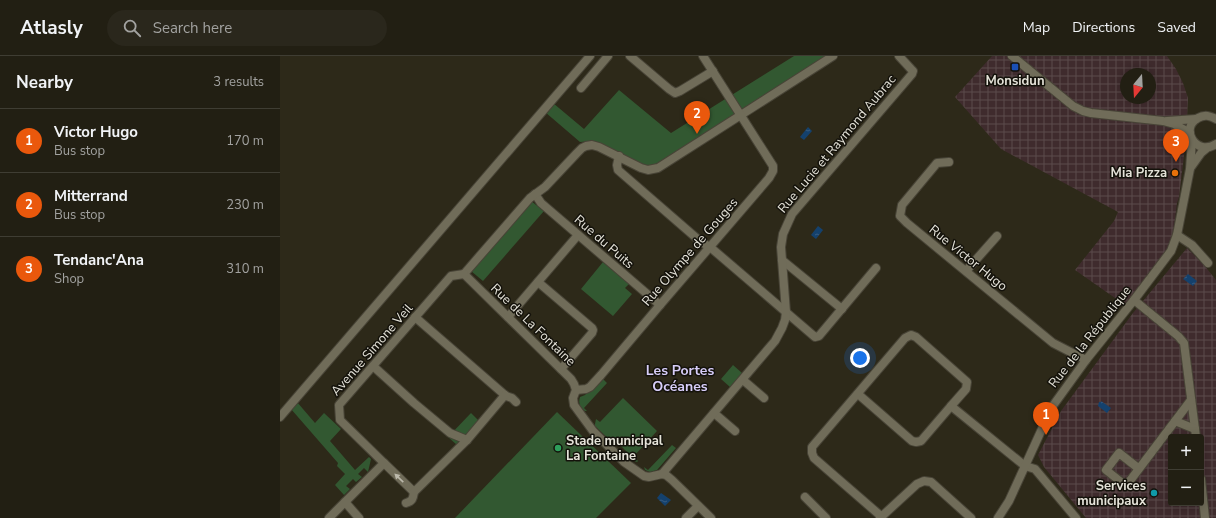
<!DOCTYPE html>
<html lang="en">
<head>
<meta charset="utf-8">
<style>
  :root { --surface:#221f13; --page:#2a271c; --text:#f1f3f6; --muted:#a2a2a0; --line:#3f3d33; --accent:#ea580c }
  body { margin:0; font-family:"Nunito Sans",sans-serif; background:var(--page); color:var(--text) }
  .controls { position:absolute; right:12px; bottom:12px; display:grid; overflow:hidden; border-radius:4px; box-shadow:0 2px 10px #0003 }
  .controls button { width:36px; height:36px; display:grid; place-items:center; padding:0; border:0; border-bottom:1px solid var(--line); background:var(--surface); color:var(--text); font:20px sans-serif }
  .compass { position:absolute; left:840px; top:12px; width:36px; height:36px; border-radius:50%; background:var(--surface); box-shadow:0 2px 10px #0003; rotate:198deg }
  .you { position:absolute; left:580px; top:302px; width:14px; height:14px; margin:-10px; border:3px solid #fff; border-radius:50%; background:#1a73e8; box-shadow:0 0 0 6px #1a73e833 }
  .badge { display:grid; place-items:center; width:26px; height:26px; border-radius:50%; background:var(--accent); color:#fff; font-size:13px; font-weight:700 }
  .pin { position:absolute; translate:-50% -33px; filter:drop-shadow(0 1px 2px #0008) }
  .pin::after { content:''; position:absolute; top:21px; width:14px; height:12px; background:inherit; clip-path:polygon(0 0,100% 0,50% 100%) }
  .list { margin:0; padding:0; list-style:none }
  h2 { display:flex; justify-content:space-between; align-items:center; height:52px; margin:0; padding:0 16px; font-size:17px }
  h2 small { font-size:13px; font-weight:400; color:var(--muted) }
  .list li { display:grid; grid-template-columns:26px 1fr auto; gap:12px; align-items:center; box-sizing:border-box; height:64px; padding:0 16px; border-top:1px solid var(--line) }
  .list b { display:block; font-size:15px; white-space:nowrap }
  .list p { margin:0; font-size:13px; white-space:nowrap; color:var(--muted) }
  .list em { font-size:13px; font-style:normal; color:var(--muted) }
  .icon { flex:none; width:22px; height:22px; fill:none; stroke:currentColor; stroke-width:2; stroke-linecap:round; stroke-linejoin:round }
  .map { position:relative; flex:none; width:936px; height:462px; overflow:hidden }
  header { display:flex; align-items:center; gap:24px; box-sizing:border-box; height:56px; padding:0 20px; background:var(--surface); border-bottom:1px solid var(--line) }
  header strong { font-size:19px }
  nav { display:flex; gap:22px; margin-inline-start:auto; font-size:14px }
  .search { width:280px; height:36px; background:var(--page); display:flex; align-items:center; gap:10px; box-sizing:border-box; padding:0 14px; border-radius:22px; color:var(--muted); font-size:15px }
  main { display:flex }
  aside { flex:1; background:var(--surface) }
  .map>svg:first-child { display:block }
  .industrial { fill:url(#industrial-grid); fill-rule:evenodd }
  .green { fill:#325831 }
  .water { fill:url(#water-ripples) }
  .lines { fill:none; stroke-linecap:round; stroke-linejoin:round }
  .minor-casing { stroke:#484437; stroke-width:10 }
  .minor { stroke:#706c59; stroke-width:8 }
  .oneway { fill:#bcb9ac }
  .transit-dot { fill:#1a4fb4; stroke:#14120b; stroke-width:1.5 }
  .food-dot { fill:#e8710a; stroke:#14120b; stroke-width:1.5 }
  .leisure-dot { fill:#2e9e5b; stroke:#14120b; stroke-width:1.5 }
  .culture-dot { fill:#0f9aa8; stroke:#14120b; stroke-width:1.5 }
  .labels { text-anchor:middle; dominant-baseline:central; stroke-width:3; stroke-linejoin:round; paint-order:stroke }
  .poi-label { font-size:13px; font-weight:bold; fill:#e5e3d9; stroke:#14120b; text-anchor:end }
  .street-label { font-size:13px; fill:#e5e3d9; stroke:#14120b }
  .neighbourhood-label { font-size:14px; font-weight:bold; fill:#d7cdf8; stroke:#14120b }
</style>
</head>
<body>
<header>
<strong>Atlasly</strong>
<div class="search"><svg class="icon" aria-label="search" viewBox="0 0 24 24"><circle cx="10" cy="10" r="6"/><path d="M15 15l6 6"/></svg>Search here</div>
<nav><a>Map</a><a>Directions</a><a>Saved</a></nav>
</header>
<main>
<aside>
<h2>Nearby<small>3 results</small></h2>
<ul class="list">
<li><span class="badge">1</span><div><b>Victor Hugo</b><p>Bus stop</p></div><em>170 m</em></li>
<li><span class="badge">2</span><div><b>Mitterrand</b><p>Bus stop</p></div><em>230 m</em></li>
<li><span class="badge">3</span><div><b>Tendanc'Ana</b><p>Shop</p></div><em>310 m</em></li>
</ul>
</aside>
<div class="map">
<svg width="936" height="462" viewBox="0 0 936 462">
  <defs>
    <pattern id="industrial-grid" width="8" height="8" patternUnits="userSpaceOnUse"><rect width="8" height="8" fill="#3f2b2d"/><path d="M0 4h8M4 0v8" fill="none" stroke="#5b4a4b"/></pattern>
    <pattern id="water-ripples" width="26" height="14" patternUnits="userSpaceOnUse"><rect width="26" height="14" fill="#14416d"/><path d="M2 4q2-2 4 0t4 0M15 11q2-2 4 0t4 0" fill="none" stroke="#365c81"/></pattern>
  </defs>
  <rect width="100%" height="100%" fill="#2d2919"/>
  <g class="industrial">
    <path d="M712,0H887L896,13L903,27L908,42L906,83L899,141L897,147L893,179L887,193L845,249L795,214L834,165L838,156L721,93L675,41ZM846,18H870V42H846Z"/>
    <path d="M907,192L924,209L936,224V462H806L764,411L758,399L781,355L853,257ZM891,381H921V447H891Z"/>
  </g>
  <g class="green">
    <path d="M514,0H546L375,109L366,111L313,85L300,86L265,56L273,47L304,73L339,34L391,77Z"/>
    <path d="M251,145L264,155L203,225L191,215Z"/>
    <path d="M323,206L349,228L345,232L352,238L333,260L301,233Z"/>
    <path d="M453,309L462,317L450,331L441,323Z"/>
    <path d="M321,321L327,327L304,352L307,355H305C300,352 298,347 300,341L305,339Z"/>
    <path d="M343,342L377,375L354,400L358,405L357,406L351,404V400L336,385L332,386L315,370V368L316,363L320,366Z"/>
    <path d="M17,346L35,367L44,357L61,373L50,385L75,414L89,401L91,403L88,416L84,412L78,418L82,421L76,426L73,423L66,430L70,433L64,439L55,429L65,418L57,410L58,407L11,353Z"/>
    <path d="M277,356L351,427L316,462H175Z"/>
    <path d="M191,357L199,365L177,389L168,381Z"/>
    <path d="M392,389L396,392L377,414L370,416L365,414L364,411L368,414Z"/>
  </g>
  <g class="water">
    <path d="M528,71L532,75L524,84L520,81Z"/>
    <path d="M538,170L543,174L536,183L531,179Z"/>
    <path d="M908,218L917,225L913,230L903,223Z"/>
    <path d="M821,345L831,352L827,357L818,350L819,346H821Z"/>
    <path d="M381,437L391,444L385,450L377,442Z"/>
  </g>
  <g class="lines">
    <g class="minor-casing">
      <g id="minor">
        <path d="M350,0L389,33L395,37L400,35L433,15"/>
        <path d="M732,0L793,50L803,55L811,57L883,65L894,68L910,77"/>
        <path d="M301,32L328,0"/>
        <path d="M936,63C930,60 925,58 918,62C899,72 916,101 936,88"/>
        <path d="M887,65L916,63"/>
        <path d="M339,100L337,109L338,114L421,186L430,191L535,281L539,280L596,212"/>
        <path d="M669,106L657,107L622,149L620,160L627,167L773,287L806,304"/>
        <path d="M911,111L921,97L927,92"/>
        <path d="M255,138L261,147L380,249"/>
        <path d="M897,179L912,189L928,207"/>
        <path d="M502,204L562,253"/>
        <path d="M686,215L717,180"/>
        <path d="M184,218L250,142L265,131L297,97L302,92L306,90L312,89L319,91L361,112L368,114L378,112L553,0"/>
        <path d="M184,218L291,323L294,328L296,334L293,342L294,349L313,375L344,406L364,420L369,421L382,418L386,419L392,424L431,462"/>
        <path d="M258,226L312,272L313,274L312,277L281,313"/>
        <path d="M854,244L898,280L904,287L916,381"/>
        <path d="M135,261L226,340L232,342L236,346"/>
        <path d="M228,261L298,179"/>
        <path d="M93,310L134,347L170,377L187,384"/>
        <path d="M463,324L484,342"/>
        <path d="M296,334L306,333L310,331L321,319L380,249L489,122L493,115V110L423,0"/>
        <path d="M578,338L632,385L636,386L641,385L671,350"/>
        <path d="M434,357L455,375"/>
        <path d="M0,361L310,0"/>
        <path d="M895,365L915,373"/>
        <path d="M104,407L134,436"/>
        <path d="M858,412L839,397L826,414L846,430L911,344"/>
        <path d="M382,418L495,285L502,272L505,264L506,256L501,191L503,178L512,158L632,18L633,15L631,13L619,0"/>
        <path d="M921,423L925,462"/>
        <path d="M525,441L546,462"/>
        <path d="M65,446L79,462"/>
        <path d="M126,447C133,445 133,442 134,436L187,384L225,339"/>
        <path d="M602,461L534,402L532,397V391L625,282L631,279L636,281L687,326L686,333L671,350L745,410L755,413L796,462"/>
        <path d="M49,462L104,407L60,364L59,349L171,220L184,218"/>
        <path d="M406,462L418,450"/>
        <path d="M600,462L637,428L644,425L651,426L691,462"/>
        <path d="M718,462L729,445L772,351L806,304L854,244L891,195L897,179L910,113L912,84"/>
      </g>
    </g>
    <use href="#minor" class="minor"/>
  </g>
  <defs><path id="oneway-solid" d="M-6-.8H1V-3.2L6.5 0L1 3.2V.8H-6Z"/></defs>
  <use class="oneway" href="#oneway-solid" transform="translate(119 422) rotate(-136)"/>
  <rect class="transit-dot" x="731" y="7" width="8" height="8" rx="2"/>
  <circle class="food-dot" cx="895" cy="117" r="4"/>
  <circle class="leisure-dot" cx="278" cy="392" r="4"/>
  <circle class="culture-dot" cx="874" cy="437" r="4"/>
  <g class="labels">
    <g class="poi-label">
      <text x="735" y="25" text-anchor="middle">Monsidun</text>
      <text x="887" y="117">Mia Pizza</text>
      <text x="286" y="385" text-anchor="start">Stade municipal<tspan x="286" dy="15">La Fontaine</tspan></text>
      <text x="866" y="430">Services<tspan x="866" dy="15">municipaux</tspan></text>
    </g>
    <g class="street-label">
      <text transform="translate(557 88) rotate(-50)">Rue Lucie et Raymond Aubrac</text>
      <text transform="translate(324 186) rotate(41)">Rue du Puits</text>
      <text transform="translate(410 196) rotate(-49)">Rue Olympe de Gouges</text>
      <text transform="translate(688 202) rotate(39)">Rue Victor Hugo</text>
      <text transform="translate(253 269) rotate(44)">Rue de La Fontaine</text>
      <text transform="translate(810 281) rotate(-52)">Rue de la République</text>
      <text transform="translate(92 294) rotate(-49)">Avenue Simone Veil</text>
    </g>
    <g class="neighbourhood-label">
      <text x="400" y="314">Les Portes<tspan x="400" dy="16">Océanes</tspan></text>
    </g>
  </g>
</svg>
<div class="controls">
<button>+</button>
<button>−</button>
</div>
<svg class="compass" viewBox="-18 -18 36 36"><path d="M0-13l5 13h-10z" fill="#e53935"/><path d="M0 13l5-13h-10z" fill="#a2a2a0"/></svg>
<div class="you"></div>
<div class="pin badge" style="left:766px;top:379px">1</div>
<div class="pin badge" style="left:417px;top:78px">2</div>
<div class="pin badge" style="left:896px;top:106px">3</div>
</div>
</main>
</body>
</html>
